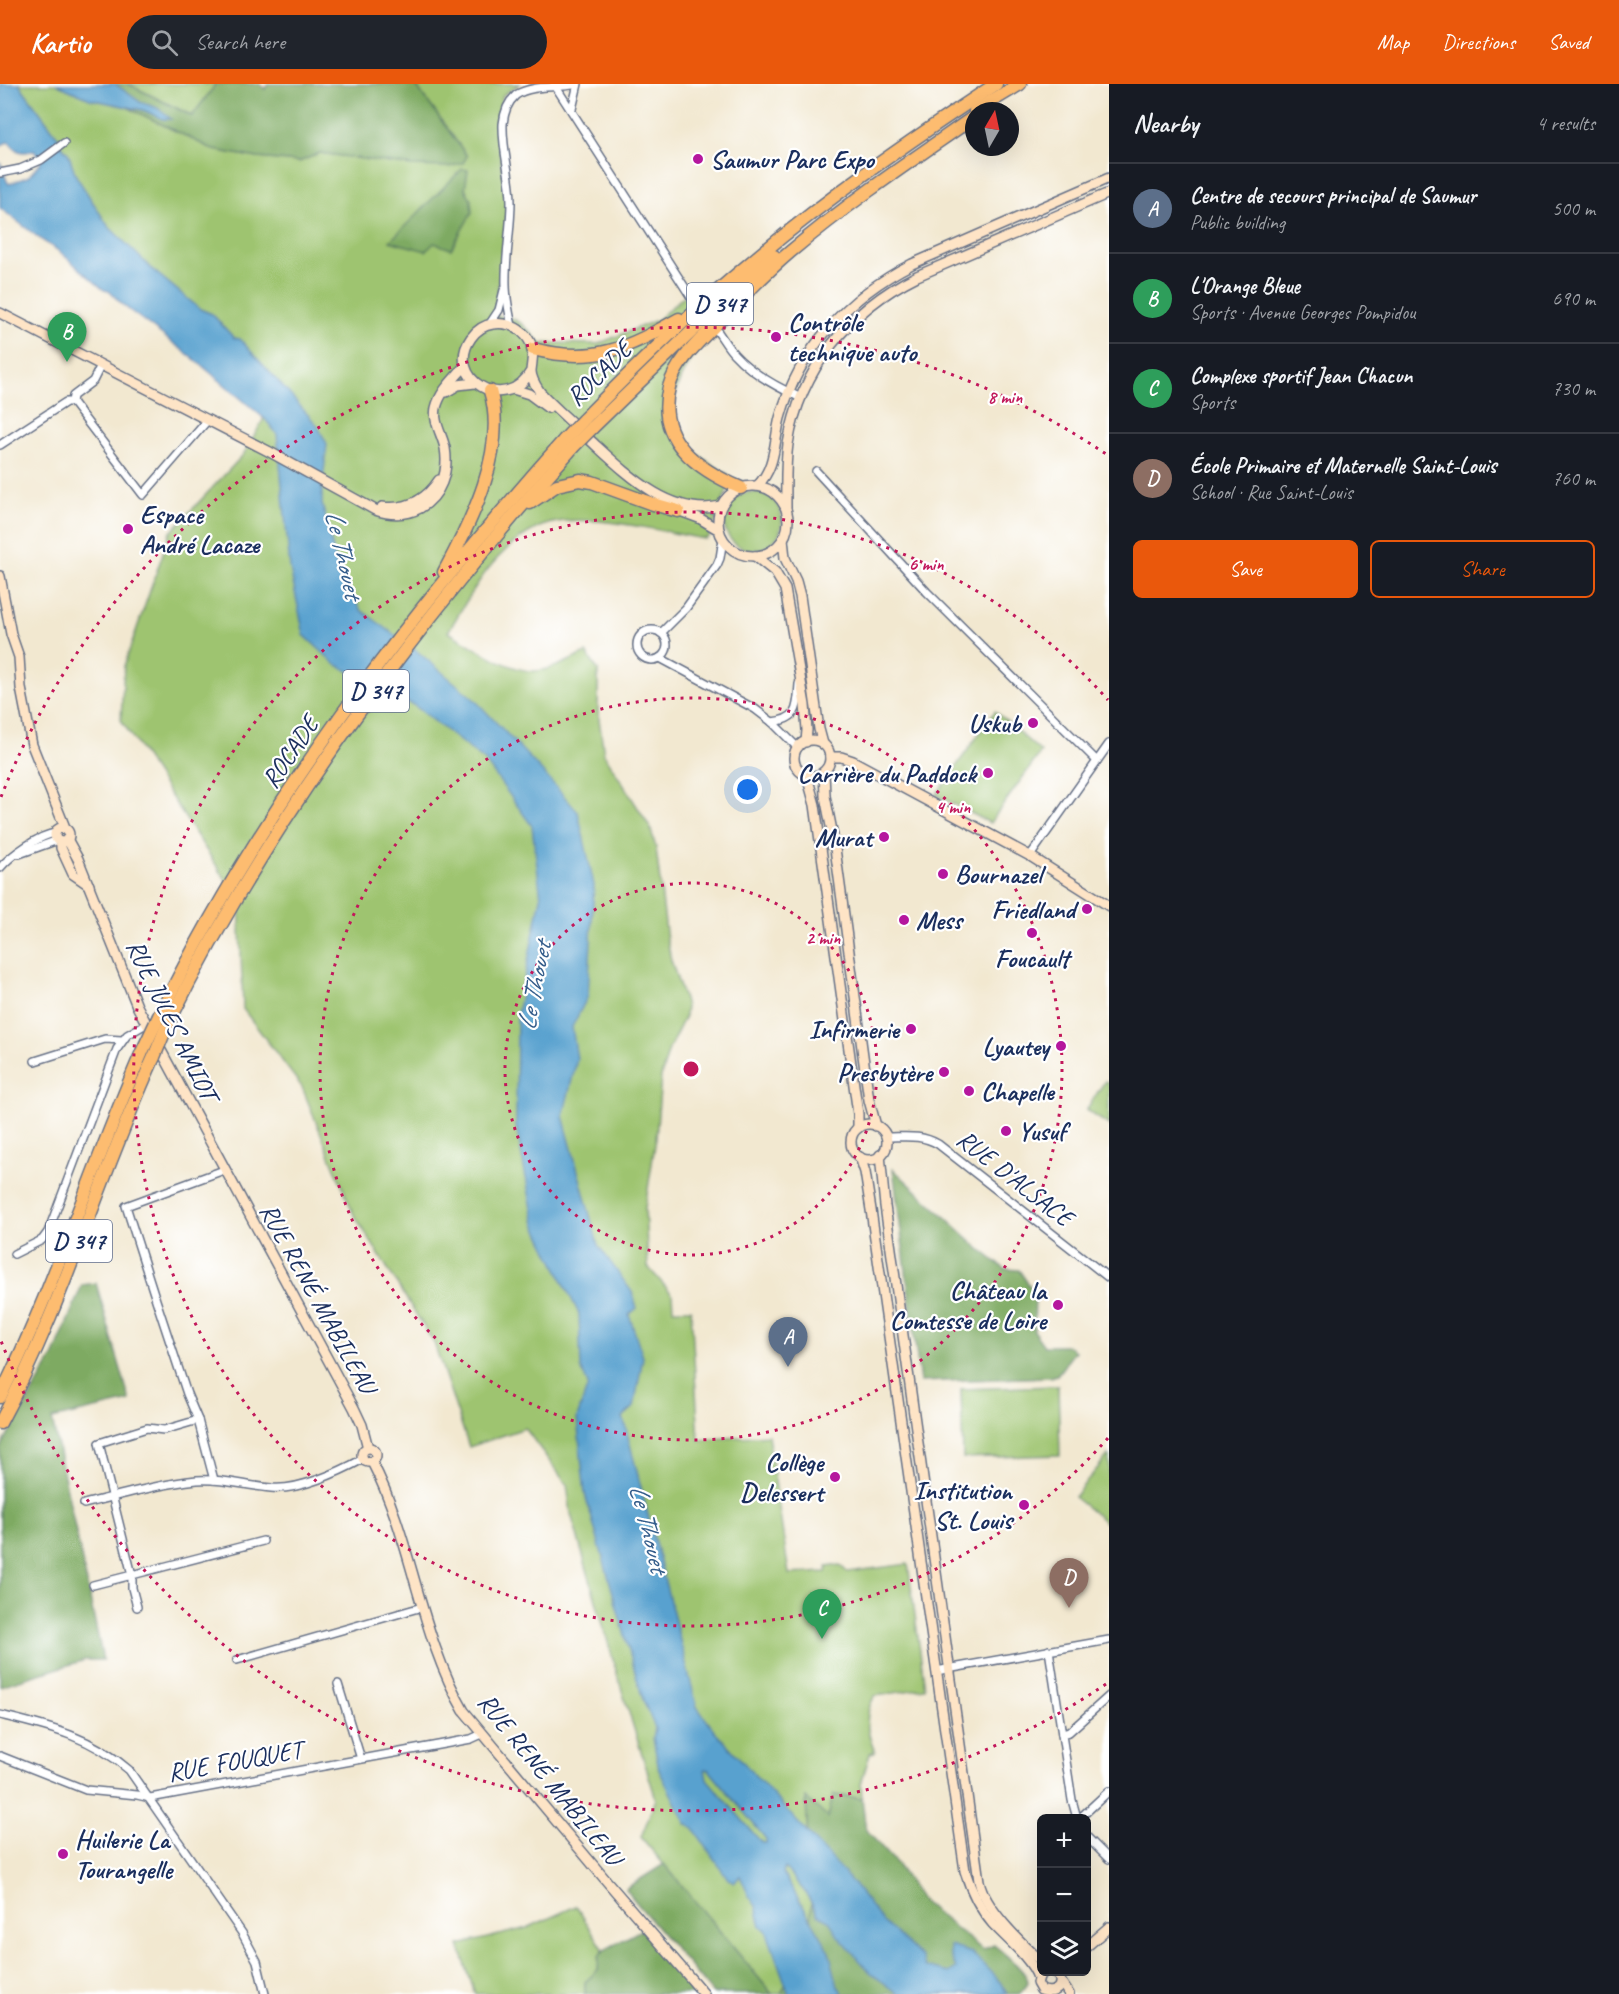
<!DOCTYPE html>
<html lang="en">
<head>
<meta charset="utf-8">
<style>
  :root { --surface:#171b24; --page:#20242c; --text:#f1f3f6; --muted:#9ea1a6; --line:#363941; --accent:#ea580c }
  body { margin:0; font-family:Caveat,sans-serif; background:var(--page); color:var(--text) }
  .controls { position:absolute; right:18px; bottom:18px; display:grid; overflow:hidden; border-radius:9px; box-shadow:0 6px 24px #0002 }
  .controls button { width:54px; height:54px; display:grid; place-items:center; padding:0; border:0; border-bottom:2px solid var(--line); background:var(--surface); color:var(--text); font:30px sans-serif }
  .compass { position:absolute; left:965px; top:18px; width:54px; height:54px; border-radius:50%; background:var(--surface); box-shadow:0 6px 24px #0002; rotate:9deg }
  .you { position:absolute; left:748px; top:706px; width:21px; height:21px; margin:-15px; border:4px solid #fff; border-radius:50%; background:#1a73e8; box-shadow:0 0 0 9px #1a73e833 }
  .badge { display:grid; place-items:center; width:39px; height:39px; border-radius:50%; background:var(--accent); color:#fff; font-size:20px; font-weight:700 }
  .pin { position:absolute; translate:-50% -50px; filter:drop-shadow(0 2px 3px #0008) }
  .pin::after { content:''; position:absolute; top:32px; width:21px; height:18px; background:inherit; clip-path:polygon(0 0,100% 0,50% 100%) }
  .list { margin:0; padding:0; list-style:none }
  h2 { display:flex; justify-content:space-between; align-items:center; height:78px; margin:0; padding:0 24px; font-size:26px }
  h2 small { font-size:20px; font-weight:400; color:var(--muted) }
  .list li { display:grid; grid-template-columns:39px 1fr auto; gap:18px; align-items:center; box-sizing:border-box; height:90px; padding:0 24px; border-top:2px solid var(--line) }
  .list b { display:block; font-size:22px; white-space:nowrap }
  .list p { margin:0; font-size:20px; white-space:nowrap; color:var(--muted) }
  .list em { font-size:20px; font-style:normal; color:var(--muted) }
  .actions { display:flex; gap:12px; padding:18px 24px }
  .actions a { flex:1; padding:14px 0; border:2px solid var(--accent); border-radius:9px; text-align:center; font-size:21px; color:var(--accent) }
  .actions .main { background:var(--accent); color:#fff }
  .icon { flex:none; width:33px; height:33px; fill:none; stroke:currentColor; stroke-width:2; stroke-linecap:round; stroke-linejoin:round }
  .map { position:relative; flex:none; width:1109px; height:1910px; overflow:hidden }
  header { display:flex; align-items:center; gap:36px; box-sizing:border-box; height:84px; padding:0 30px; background:var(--accent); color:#fff }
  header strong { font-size:28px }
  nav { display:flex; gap:33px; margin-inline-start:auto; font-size:21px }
  .search { width:420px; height:54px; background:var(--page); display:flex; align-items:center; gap:15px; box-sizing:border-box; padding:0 21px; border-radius:33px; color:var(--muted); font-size:22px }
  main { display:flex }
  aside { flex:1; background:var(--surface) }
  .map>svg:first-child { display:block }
  .green { fill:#9ec46f; stroke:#5c7a66; stroke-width:1.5 }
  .forest { fill:#7eaa62; stroke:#4c6c60; stroke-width:1.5 }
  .water { fill:#59a1cf; stroke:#3a6896; stroke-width:1.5; fill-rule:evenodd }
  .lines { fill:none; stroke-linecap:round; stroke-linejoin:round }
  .street-casing { stroke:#667086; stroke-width:10 }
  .secondary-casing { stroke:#667086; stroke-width:12 }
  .highway-casing { stroke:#667086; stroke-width:15 }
  .street { stroke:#fff; stroke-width:7 }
  .secondary { stroke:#fee4c6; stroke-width:9 }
  .highway { stroke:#fdbc70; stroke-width:12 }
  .highway-bridge-casing { stroke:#667086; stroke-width:15; stroke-linecap:butt }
  .highway-bridge { stroke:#fdbc70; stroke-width:12 }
  .ring { fill:none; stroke:#c2185b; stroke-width:3; stroke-dasharray:3 6 }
  .poi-dot { fill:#b5179e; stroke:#fff; stroke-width:2 }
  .labels { text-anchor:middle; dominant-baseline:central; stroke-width:4.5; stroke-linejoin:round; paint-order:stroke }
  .shield { fill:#fff; stroke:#5f6d8e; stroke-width:1.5 }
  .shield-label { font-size:24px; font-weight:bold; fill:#1b2f5e }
  .poi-label { font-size:26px; font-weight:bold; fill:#1b2f5e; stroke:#fff; text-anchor:end }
  .street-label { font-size:26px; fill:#1b2f5e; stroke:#fff }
  .water-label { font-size:27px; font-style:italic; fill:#345d8b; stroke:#fff }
  .centre { fill:#c2185b; stroke:#fff; stroke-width:3 }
  .ring-label { font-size:18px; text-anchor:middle; font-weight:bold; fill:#c2185b; stroke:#fff; stroke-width:4.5; stroke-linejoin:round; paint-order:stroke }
</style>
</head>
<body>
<header>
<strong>Kartio</strong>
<div class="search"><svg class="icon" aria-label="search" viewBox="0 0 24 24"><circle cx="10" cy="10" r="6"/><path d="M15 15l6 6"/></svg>Search here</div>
<nav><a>Map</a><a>Directions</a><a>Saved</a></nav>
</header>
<main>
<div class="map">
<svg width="1109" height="1910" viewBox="0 0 1109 1910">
  <rect width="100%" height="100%" fill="#fff"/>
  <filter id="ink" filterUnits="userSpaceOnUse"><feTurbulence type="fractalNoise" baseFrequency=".0167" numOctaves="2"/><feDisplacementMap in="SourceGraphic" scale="12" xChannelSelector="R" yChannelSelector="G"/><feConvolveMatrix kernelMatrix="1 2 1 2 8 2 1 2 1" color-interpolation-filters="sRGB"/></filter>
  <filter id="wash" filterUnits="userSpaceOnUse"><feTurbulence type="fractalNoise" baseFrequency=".008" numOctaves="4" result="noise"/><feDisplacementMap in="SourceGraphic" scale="24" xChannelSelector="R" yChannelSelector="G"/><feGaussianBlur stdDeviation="1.35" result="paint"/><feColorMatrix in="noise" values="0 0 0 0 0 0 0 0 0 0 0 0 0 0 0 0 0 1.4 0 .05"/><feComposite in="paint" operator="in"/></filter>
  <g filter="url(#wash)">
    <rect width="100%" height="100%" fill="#f2e8d0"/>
    <g class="green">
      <path d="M19,0H56L90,15L127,23L214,66L258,74L299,78L320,69L343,72H467L415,0H520L503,11L496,38L507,127L495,232C520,233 524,241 540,259L598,260L657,236L684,212L718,249C709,257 698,265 691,275C676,297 664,334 684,358C695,371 714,381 729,391L728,404L710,451L706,455C662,448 582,426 542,442C521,451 502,468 488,485C473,504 461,527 448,548C470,560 508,587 533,587C551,587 570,576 586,569L598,586V628L604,670L650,743L656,764L667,856L671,876L686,922L685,932L669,965L661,993L656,1054L645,1124L648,1183L672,1210L673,1225H691L699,1356L768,1351L789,1490L826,1488L827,1483L840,1481L847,1488L908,1480L925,1604L875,1612C863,1629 867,1650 875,1668L870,1669L861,1700L862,1714L833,1711L828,1735L806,1715L812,1845L781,1910H772L641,1753L656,1715L620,1600L571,1430L567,1401L525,1344L469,1363L434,1259L353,1129L302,1003L243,925L239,816L121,636L124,582L170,449L243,371L263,336L251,269L240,255L234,254L212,230L200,225L153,186L108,142L76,92L68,69L58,58V53Z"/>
      <path d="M128,0H216L193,32Z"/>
      <circle cx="753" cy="437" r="29"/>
      <path d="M995,627L1041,668L990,739L936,711Z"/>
      <path d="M1105,997L1109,999V1041L1086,1026Z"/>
      <path d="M1058,1302L1060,1371L963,1374L961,1305Z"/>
      <path d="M1109,1370V1441L1074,1413Z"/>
      <path d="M576,1822L604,1866L599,1872L598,1886L585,1898V1910H475L459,1861L527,1844Z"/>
    </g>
    <g class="forest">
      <path d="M115,0H128L192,32L216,0H259L265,5L268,0H415L467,72L463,79L449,83L412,82L320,69L299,78L258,74L214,66L127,23L143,26L163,35L157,24L140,18Z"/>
      <path d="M462,85L468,86L465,105L471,115L472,128L451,165L434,159L426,167L390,157Z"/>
      <path d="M893,1085L980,1165L1005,1185L1019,1186L1035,1210L1034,1248L1044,1262H1068L1075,1267L1057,1291L1051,1293L920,1298Z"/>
      <path d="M96,1199L130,1317L52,1335L103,1576H85L0,1602V1365L54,1271L82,1201Z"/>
      <path d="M833,1711L862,1714L866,1746L897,1780L923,1818L983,1866L994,1861C1002,1868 1028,1888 1028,1898C1027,1903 1022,1907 1019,1910H781L812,1845L806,1714L828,1734Z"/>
      <path d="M664,1780L772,1910H713L625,1805Z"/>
      <path d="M641,1846L698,1910H585V1898L598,1886L599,1872L604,1866Z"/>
    </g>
    <g class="water">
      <path d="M0,0H19L58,53V58L68,69L76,92L108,142L153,186L200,225L212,230L234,254L240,255L317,341L327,360L322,405V420L338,486L361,526L418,568L475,616L540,685L578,728L594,801L588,912L572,943L577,975L563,1032L598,1161L632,1208L637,1224L629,1231L643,1273L634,1323L623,1333L697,1623L714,1646L851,1797L883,1838L922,1873L925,1883L949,1889L956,1884L950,1870V1862L972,1869L1000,1898L1007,1910H899L871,1889L838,1852L830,1837L818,1830L805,1808L785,1784L783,1789L828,1864L838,1902L843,1910H789L766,1846L761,1842L756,1822L749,1812L740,1792L735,1798L728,1795L694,1745L686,1740L659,1686L653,1654L655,1644L643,1616L585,1410L577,1334L588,1301L581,1284L579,1230L535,1140L516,1042L517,930L541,814L532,742L485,677L415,622L335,580L304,551L290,484L277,350L265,335L193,274L124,222L109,207L104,206L59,167L43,157L0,124V79C6,86 3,93 9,100L29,92L41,78L34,66C22,70 16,68 9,58L5,59L0,63ZM705,1685L709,1686L766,1755V1759H762L707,1695Z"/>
      <path d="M56,0H115L140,18L157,24L171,35H163L143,26L90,15Z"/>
    </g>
  </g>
  <g filter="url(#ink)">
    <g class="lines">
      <g class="street-casing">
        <g id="street">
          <path d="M554,0L691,213"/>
          <path d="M572,25L578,0"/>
          <path d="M0,89L20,85L41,76L64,59"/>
          <path d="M489,241L499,226L504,206"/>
          <path d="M512,242C509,228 506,214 506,201C505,173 511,146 511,118C511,92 502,66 503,40C504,29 507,19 516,11C533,0 556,5 577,0"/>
          <path d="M718,248C723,255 728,264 734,270C751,289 779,304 801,314"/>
          <path d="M72,318L143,411L207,337"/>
          <path d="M72,318L73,312L93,297L101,281"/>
          <path d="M0,361L66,318H72"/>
          <path d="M816,387L927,508L1097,677"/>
          <circle cx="652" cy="561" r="15"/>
          <path d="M661,549L686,524L717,481L720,474L723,455"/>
          <path d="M660,574L755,625L772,638L798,664"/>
          <path d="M772,638C799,635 797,624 799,600"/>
          <path d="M19,770L58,756"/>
          <path d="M1030,772L1109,660"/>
          <path d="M0,784C11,771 39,751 56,749"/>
          <path d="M35,977L105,955L122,956"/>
          <path d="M886,1053C905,1053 921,1050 938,1060L1109,1194"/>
          <path d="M14,1170L42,1156L48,1148L117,965L127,951L146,940"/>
          <path d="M198,1336L164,1346L147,1344L99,1359L132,1491L263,1457"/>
          <path d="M214,1396L198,1336L187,1310L156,1216L126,1122L224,1086"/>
          <path d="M84,1420C121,1411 159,1400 197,1396C221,1394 247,1402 271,1404C298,1407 339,1388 363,1375"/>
          <path d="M93,1501L132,1491V1504L137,1523"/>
          <path d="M1049,1566L1072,1716L1077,1734"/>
          <path d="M237,1576L422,1523"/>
          <path d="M936,1587L1109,1556"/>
          <path d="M338,1600L361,1675"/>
          <path d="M0,1631C49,1643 90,1652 129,1686L242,1849L257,1877L265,1910"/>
          <path d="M1062,1650L1069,1648L1109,1612"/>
          <path d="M0,1672L86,1706L137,1711L150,1714L471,1655L482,1650"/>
          <path d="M1080,1734L1109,1707"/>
          <path d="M1086,1752L1109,1775"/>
        </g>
      </g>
      <g class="secondary-casing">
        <g id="secondary">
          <path d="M0,229L268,367L375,426C390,431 405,432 420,424C441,412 449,388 445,364C442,350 433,338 436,324C440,307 454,295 465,282"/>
          <path d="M531,287C505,333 444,293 471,254C476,247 484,241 493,240C506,238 518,243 526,252C536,264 532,274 531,287C531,295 536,302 540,308C556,325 574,340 590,356C625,388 670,434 721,422"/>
          <path d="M513,305L529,310L548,324"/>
          <path d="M446,308L458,301L475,299"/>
          <path d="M757,402C776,384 774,357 780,334C799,265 849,212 912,180L1109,94"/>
          <circle cx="753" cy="437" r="35"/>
          <path d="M382,423C406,426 426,416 439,396"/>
          <path d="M672,424L699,434L719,446"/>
          <path d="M786,424C786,402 785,381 788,360C800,285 850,225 917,192L1109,109"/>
          <path d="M783,455L785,474L796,497L800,512L819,645L823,660"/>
          <path d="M755,472L775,488L785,505L805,621L807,646L806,658"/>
          <path d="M0,492L11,550L19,573L21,604L32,661L64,741L63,745"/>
          <circle cx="812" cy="674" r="18"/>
          <path d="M830,673H841L853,677L1030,772L1109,822"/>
          <path d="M824,688L825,712L834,757L869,1016L876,1042"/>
          <path d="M807,692L815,721L858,1030V1044"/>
          <circle cx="62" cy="751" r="7"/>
          <path d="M67,755L78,775L137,922L354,1324L362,1341L368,1364"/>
          <path d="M61,758V764L73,790L89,801"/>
          <circle cx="869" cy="1058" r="18"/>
          <path d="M880,1071L885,1122L979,1797C985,1825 1020,1858 1042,1878"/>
          <path d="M860,1073L865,1088L871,1126L965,1787C971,1807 979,1824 993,1840C1006,1854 1033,1876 1038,1894"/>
          <circle cx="369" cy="1371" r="7"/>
          <path d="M372,1378C413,1457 419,1550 464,1627L604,1794L704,1910"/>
          <path d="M1086,1863L1109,1843"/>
          <path d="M1045,1888L1040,1890L1037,1899L1041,1906C1051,1910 1062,1907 1060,1894L1054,1888"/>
          <path d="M1061,1898L1069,1910"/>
        </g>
      </g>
      <g class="highway-casing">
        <g id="highway">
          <path d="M975,27L1020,0"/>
          <path d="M533,265C595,281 627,264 679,235"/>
          <path d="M583,336C636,282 691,228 749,180C827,114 911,56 996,0"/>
          <path d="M592,344L752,189L774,172"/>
          <path d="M741,404C699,386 655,357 669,303C676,277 700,257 718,238C741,214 764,190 790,168C848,119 912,76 974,33"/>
          <path d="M530,419L557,401L580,396L592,398L650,419L678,427"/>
          <path d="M444,488C471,438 508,365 490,307"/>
          <path d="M159,932C263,720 408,531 564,356"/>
          <path d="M166,944C270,733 417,539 573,363"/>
          <path d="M0,1313C55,1202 92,1082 142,968"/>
          <path d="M0,1339C63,1222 99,1093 154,973"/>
        </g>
      </g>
      <use href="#street" class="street"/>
      <use href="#secondary" class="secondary"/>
      <use href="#highway" class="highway"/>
      <g class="highway-bridge-casing">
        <g id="highway-bridge">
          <path d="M564,356L583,336"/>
          <path d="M573,363L592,344"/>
          <path d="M142,968L159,932"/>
          <path d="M154,973L166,944"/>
        </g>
      </g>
      <use href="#highway-bridge" class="highway-bridge"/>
    </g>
  </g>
  <g class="ring">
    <circle cx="691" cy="985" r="186"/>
    <circle cx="691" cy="985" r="371"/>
    <path d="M1108 1354A557 557 0 1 1 1108 616"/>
    <path d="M1106 1600A742 742 0 0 1 1 1257M1 713A742 742 0 0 1 1106 370"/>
  </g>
  <g class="poi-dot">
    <circle cx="698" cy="75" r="6"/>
    <circle cx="776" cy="253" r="6"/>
    <circle cx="128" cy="445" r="6"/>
    <circle cx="1033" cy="639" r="6"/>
    <circle cx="988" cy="689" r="6"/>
    <circle cx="884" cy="753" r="6"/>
    <circle cx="943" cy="790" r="6"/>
    <circle cx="1087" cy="825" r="6"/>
    <circle cx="904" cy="836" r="6"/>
    <circle cx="1032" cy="849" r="6"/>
    <circle cx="911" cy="945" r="6"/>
    <circle cx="1061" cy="962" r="6"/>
    <circle cx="944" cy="988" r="6"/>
    <circle cx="969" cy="1007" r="6"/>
    <circle cx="1006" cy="1047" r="6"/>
    <circle cx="1058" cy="1221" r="6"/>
    <circle cx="835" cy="1393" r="6"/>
    <circle cx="1024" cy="1421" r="6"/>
    <circle cx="63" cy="1770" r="6"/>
  </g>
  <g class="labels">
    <g class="shield">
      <rect x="687" y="199" width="66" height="42" rx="4.5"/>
      <rect x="343" y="586" width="66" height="42" rx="4.5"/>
      <rect x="46" y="1136" width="66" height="42" rx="4.5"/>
    </g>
    <g class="shield-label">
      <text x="720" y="220">D 347</text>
      <text x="376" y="607">D 347</text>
      <text x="79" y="1157">D 347</text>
    </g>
    <g class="poi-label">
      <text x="710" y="75" text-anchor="start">Saumur Parc Expo</text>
      <text x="788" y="238" text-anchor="start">Contrôle<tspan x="788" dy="30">technique auto</tspan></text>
      <text x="140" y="430" text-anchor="start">Espace<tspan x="140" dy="30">André Lacaze</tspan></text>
      <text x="1021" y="639">Uskub</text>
      <text x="976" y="689">Carrière du Paddock</text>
      <text x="872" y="753">Murat</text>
      <text x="955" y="790" text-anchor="start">Bournazel</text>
      <text x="1075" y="825">Friedland</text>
      <text x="916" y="836" text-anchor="start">Mess</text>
      <text x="1032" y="874" text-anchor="middle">Foucault</text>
      <text x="899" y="945">Infirmerie</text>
      <text x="1049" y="962">Lyautey</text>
      <text x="932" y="988">Presbytère</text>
      <text x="981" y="1007" text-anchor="start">Chapelle</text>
      <text x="1018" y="1047" text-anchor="start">Yusuf</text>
      <text x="1046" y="1206">Château la<tspan x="1046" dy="30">Comtesse de Loire</tspan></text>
      <text x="823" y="1378">Collège<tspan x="823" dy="30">Delessert</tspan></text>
      <text x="1012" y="1406">Institution<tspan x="1012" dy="30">St. Louis</tspan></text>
      <text x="75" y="1755" text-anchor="start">Huilerie La<tspan x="75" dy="30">Tourangelle</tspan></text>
    </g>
    <g class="street-label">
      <text transform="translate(599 289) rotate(-45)">ROCADE</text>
      <text transform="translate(290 668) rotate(-56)">ROCADE</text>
      <text transform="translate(172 936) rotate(64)">RUE JULES AMIOT</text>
      <text transform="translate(1015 1094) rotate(38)">RUE D'ALSACE</text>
      <text transform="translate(318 1214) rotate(61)">RUE RENÉ MABILEAU</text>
      <text transform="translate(235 1677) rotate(-10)">RUE FOUQUET</text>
      <text transform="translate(550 1695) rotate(51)">RUE RENÉ MABILEAU</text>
    </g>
    <g class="water-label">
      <text transform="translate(344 470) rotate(77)">Le Thouet</text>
      <text transform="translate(534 902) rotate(-79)">Le Thouet</text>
      <text transform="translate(649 1444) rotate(76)">Le Thouet</text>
    </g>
  </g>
  <circle cx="691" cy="985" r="9" class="centre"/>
  <g class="ring-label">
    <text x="1005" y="319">8 min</text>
    <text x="926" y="486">6 min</text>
    <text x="953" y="729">4 min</text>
    <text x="823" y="860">2 min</text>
  </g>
</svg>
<div class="controls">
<button>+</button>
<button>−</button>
<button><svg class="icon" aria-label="layers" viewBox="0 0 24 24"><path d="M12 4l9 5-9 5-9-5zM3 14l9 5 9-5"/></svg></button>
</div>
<svg class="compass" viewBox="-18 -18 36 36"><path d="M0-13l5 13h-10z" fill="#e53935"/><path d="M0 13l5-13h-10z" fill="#9ea1a6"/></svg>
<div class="you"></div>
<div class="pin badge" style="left:788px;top:1283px;background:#5c6f8a">A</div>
<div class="pin badge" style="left:67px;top:278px;background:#2e9e5b">B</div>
<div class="pin badge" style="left:822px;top:1555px;background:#2e9e5b">C</div>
<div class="pin badge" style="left:1069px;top:1524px;background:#8d6e63">D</div>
</div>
<aside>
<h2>Nearby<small>4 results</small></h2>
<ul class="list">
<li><span class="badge" style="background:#5c6f8a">A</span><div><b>Centre de secours principal de Saumur</b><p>Public building</p></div><em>500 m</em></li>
<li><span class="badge" style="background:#2e9e5b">B</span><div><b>L'Orange Bleue</b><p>Sports · Avenue Georges Pompidou</p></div><em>690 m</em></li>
<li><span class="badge" style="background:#2e9e5b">C</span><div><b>Complexe sportif Jean Chacun</b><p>Sports</p></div><em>730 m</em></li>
<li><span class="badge" style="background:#8d6e63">D</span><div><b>École Primaire et Maternelle Saint-Louis</b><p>School · Rue Saint-Louis</p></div><em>760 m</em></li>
</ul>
<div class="actions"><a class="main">Save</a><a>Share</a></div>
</aside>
</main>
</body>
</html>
